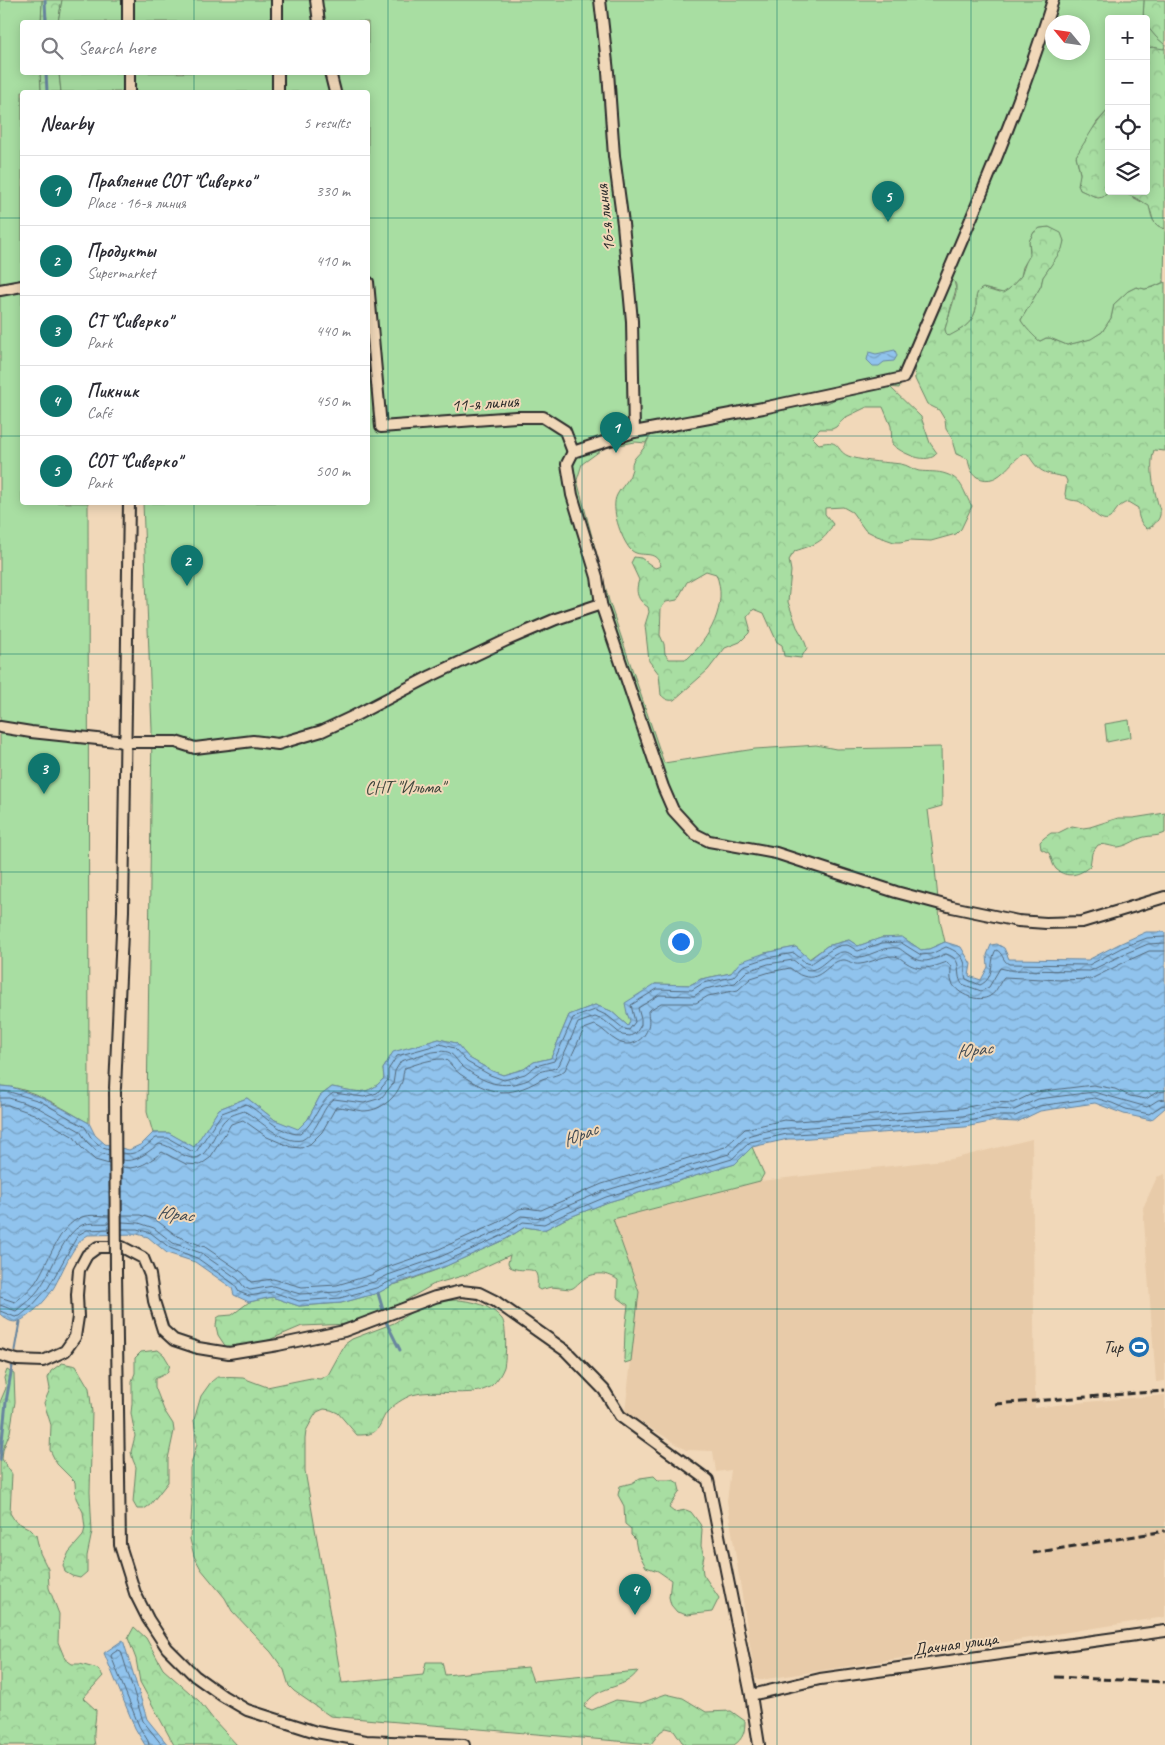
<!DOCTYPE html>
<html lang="en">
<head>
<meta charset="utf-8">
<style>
  :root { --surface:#fff; --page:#f2f2f3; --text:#2b2b33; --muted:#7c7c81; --line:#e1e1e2; --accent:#0f766e }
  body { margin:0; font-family:Caveat,sans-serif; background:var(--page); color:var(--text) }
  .controls { position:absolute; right:15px; top:15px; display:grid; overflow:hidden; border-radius:5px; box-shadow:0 2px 12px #0003 }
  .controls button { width:45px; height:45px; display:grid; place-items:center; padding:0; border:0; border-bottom:1px solid var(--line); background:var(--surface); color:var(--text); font:25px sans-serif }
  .compass { position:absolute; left:1045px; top:15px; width:45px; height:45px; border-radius:50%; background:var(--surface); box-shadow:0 2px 12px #0003; rotate:299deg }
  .you { position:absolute; left:680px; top:941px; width:18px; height:18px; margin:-12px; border:4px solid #fff; border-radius:50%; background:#1a73e8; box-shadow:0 0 0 8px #1a73e833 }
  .badge { display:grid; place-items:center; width:32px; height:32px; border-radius:50%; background:var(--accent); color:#fff; font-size:16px; font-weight:700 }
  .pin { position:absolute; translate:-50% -41px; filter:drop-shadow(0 1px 2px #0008) }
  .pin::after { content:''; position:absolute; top:26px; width:18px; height:15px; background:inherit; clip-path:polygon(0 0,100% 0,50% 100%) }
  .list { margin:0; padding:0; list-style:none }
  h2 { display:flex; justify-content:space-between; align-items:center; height:65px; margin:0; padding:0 20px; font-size:21px }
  h2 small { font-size:16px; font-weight:400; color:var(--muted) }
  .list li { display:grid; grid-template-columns:32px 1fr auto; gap:15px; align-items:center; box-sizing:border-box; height:70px; padding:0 20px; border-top:1px solid var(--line) }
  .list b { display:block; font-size:19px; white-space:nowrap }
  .list p { margin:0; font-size:16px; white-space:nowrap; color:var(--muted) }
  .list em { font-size:16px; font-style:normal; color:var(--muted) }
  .icon { flex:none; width:28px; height:28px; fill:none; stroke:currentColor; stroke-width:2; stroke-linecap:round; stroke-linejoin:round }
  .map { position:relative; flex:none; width:1165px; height:1745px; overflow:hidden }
  .search { position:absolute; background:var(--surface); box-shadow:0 2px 12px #0003; left:20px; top:20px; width:350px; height:55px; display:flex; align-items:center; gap:12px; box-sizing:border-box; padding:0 18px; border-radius:5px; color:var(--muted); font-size:19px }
  .panel { position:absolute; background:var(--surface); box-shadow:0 2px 12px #0003; left:20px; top:90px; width:350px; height:415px; border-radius:5px }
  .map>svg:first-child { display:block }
  .built { fill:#e8cba9 }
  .forest { fill:url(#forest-crowns); stroke:#6a8466; fill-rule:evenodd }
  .green { fill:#a8dea2; stroke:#6a8466; fill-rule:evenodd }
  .water { fill:url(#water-waves); stroke:#68869f }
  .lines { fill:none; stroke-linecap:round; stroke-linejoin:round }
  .shore { stroke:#536879; stroke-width:1 }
  .stream { stroke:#68869f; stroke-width:3 }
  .minor-casing { stroke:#2b2b2b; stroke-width:14 }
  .minor { stroke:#f1d8b9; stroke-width:10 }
  .rail { stroke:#2b2b2b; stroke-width:3; stroke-dasharray:8 4; stroke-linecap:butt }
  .minor-bridge-casing { stroke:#2b2b2b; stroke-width:14; stroke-linecap:butt }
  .minor-bridge { stroke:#f1d8b9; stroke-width:10 }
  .grid { fill:none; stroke:#0f766e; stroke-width:1; stroke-opacity:0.55 }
  .labels { text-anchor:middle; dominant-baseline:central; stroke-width:4; stroke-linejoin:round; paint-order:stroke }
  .street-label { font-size:18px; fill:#2b2b2b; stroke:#f1d8b9 }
  .park-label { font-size:18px; fill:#3e463d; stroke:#f1d8b9 }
  .poi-label { font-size:18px; fill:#2b2b2b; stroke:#f1d8b9; text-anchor:end }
  .water-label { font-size:19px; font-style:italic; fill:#3f4952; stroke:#f1d8b9 }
</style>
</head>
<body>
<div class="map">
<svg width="1165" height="1745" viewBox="0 0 1165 1745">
  <defs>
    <pattern id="forest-crowns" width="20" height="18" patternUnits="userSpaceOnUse" patternTransform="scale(1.25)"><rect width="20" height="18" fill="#a8dea2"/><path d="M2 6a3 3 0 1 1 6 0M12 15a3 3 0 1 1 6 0" fill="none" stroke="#91bf8c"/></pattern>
    <pattern id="water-waves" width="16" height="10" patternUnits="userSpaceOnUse" patternTransform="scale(1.25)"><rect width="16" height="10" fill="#90c3ed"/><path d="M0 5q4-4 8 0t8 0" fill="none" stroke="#769fc0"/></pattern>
  </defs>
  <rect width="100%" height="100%" fill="#f1d8b9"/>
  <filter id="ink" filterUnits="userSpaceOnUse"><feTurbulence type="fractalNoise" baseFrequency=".02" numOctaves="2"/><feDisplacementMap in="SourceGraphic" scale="10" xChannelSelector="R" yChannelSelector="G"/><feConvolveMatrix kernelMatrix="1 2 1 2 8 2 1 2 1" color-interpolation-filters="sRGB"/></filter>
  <g filter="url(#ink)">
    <g class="built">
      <path d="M1032,1139L1035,1408L1064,1404L1165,1395V1617L760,1680L755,1677L727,1501L731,1470L716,1472L713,1451L686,1450L625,1412L639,1292L613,1219L760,1181L952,1159Z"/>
      <path d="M1165,1174V1381L1156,1382L1143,1208L1157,1177Z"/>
    </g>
    <g class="forest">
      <path d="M42,0H62L58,22H41Z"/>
      <path d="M1144,0H1165V45C1157,38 1146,31 1146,19H1143Z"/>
      <path d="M1152,47L1165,48V229C1147,223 1156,214 1146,204C1141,200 1133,197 1127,194V191H1146V48Z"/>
      <path d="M40,73H59L61,92H41Z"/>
      <path d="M1109,108V191H1110C1099,202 1092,195 1080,190L1078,185L1080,173L1076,156L1087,136Z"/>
      <path d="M1049,227L1061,232L1064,240L1063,249L1043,277L1041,286L1021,320C1023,324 1037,340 1040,341L1046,338H1050L1067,345L1090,339L1102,332L1111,318L1114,304L1128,291L1136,287L1145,289L1153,287L1165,282V451L1154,450C1149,465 1153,485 1157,500C1158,505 1161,511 1160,515C1159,521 1152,527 1147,529C1140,523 1138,517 1138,508L1128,502C1118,505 1117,510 1111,517C1102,527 1087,504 1078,501C1073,500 1071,501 1066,498L1065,494L1067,481L1065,477C1044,473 1039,473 1028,454C1013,451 1002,490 977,477C971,473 969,466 968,459L956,454L953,444V440L946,429L945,420L939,410L927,404L915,379L914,370L916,365L951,278L954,281L956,289L945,329L949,335C960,330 971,325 975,312C978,304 972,293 983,288L999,293L1009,289L1021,276L1030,250L1029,241L1034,232L1040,228Z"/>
      <path d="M875,386L891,388L921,417L930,443L937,453C928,466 901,453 892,444L891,426L883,407H867L844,418L836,427L832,429H820L812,437L819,444C843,438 834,452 851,457C868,462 885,462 901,464C908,465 913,470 919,471C928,472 938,471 946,474C964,480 963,493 972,506L961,529L956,534L931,541L910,540L900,542H894L877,536L865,530L852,512L843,507L825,508V514L833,524C824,543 813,545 795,551L789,560L791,571L788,602L797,627L803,637L807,648L801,658L784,656L782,645L777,642L764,613L754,609L747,617L750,628L749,633L740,642L725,648L708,670L674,700C668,701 665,699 661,695L659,674L649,661L645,625L649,612L648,607C637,600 635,591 639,580L631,563L634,557L641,558L655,568L661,566C655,547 640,560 630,549C621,538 610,508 617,495C621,487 629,481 631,472C633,469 631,464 633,461C635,457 640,453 643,449C649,441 646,438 656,432L759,415L779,408L806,403H827L842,396ZM706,571L716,574C729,605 709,639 687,659H669L665,654L664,644L660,635L661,608L666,602L677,600L687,582Z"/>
      <path d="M1165,813V833C1157,837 1149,835 1141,838C1133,841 1127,846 1118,847C1111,847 1105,843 1098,845L1092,853L1090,866C1080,875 1067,879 1056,869C1052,865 1052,858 1049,853L1041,849L1040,842C1043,838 1047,836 1051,833H1058L1072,826L1083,828L1090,827L1118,818H1133Z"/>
      <path d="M752,1147L764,1174L760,1181L613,1219L639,1292L631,1361L625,1363L624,1359L625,1330L628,1305L617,1297L618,1280C606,1271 591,1272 580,1282C576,1285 575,1288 570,1289L551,1287L540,1290L537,1288C540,1260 526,1275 510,1267L508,1263L510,1255L469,1274L434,1284L393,1308L350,1324L302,1326L269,1340L236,1348L226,1347L218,1335L216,1326L217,1318L220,1316L232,1315L249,1302L272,1297L299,1306L341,1303L378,1293L393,1285L407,1281L444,1267L506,1239L525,1227L544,1230L565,1219L608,1202L735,1164Z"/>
      <path d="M457,1300C473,1301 491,1305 502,1319C507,1326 506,1358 504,1367C501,1375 495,1384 488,1388C469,1398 434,1388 412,1395C404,1398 393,1405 387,1412C382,1418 380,1430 372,1433C368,1435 362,1435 357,1435L338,1413L331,1410L324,1409L317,1412L313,1418L306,1431L305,1439V1471L342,1683L423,1675L426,1662H442L445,1675L528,1667L533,1681L638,1671C623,1692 597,1683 584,1707L592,1710L616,1700L641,1703L666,1694L683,1698L706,1712L731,1711L745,1721C745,1732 743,1739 734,1745H687L682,1742L674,1730L666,1728L660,1732L651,1744L330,1716L294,1691L289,1686L284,1670L271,1652L232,1611L225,1598L201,1569L194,1556L190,1539L192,1503L190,1485V1468L197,1444L194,1420L201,1396L211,1382L217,1377L243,1378L267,1387L311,1378L320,1379L328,1375L345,1344L352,1339L394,1323L423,1305L440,1301Z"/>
      <path d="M158,1350L164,1355L170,1365L167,1373L155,1379V1387L164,1410L173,1424L174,1431L168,1459V1482L150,1505L144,1509H137L133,1502L136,1467L133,1460L131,1452L135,1436L131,1413L132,1404V1381L135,1373V1358L141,1352Z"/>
      <path d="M62,1363L76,1366L89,1388L92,1412L90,1492L92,1532L87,1556V1572L80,1578L72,1576L65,1572L63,1565L69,1552L83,1536L85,1528L83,1512L76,1498L75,1482L57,1464L50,1450L51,1425L44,1403L50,1389L48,1378L51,1371Z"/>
      <path d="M7,1370L14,1374L15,1402L10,1432L3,1450L2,1459L12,1474L10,1513L15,1521L30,1529L36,1535L40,1553L48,1569L49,1588L59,1614L58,1642L65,1659L72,1664H80L98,1669L103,1676L83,1698L96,1710C96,1722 92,1734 95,1745H0V1402L6,1388L4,1378Z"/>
      <path d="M654,1476L658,1480H673L678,1483L680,1491L669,1508L674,1512L686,1510L691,1512L700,1524L702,1529L701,1546L704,1556L702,1566L703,1574L719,1598L712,1612L687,1615L677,1612L671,1605L669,1597L671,1580L658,1571L646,1567L637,1550L635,1539L631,1535V1529L625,1524L624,1506L618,1495L620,1486L632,1483L640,1478Z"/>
      <path d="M134,1627L146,1638L163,1669L199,1701L213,1719L237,1745H174L140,1682L136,1659L128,1638Z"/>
    </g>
    <g class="green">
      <path d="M0,0H42L41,22H22V72L40,73L41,92H22V502L88,503L89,1123C61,1108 33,1087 0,1086Z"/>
      <path d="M62,0H1144L1143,19H1109V109L1097,122L1076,156L1080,174L1078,185L1080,190L1098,198L1103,197L1110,191H1127V194L1149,206C1152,218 1152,225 1165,229L1164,282L1153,287L1145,289L1136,287L1128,291L1114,304L1111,318L1102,332L1091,339L1067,345L1050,338H1046L1040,341C1037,340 1022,324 1021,320L1041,286L1043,277L1062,249L1064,241L1061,233L1049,227L1040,228L1034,232L1029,241L1030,255L1023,267L1021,276L1009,289L1003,293L983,288C972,293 978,304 975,312C971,325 960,330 949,336L946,333L945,329L956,293V285L954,281L951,278L899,388L875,386L842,396L827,403H806L779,408L759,415L719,422C704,420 685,426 672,430C668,431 664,429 660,430C653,431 648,437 646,443L635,442L604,448L582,464L577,480L609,601L664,763L755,749L803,746L816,745L836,749L941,747L942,806L928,810L934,858L940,920L945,942L929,949L921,950L902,937L881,938L858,946L849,940L827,946L809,959L796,947L765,953L731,973L701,979L690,985L655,984L627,1013L631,1021L628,1026L611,1011L595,1005L569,1015L551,1058L534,1062L524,1069L503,1075L492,1071L469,1058L456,1043L439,1039L394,1052L383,1069L384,1078C367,1098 356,1091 332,1087L320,1096L308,1119L298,1130L275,1120L247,1098L219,1109L194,1148L169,1133H153L147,1112L152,729L143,503L368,502V92H61L59,73L368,72V22H58ZM1052,22H1082V52H1052Z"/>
      <path d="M1146,25L1156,37L1165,45L1164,49L1152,47L1146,48Z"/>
      <path d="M1129,720L1131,737L1107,742L1105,724Z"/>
    </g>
    <g class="water">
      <path d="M895,350L897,356L894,361L884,362L879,366H873L867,360L869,352L876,354Z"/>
      <path d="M1146,932H1165V1108L1151,1120L1124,1114L1095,1103L1040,1111L1017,1122L995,1121L965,1127L796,1139H788L752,1147L735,1164L608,1202L565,1219L544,1230L525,1227L506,1239L444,1267L393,1285L378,1293L341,1303L299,1306L272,1297L249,1302L234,1295L232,1288L195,1262L167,1253L148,1237L137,1234L88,1235C71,1244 62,1276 51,1292C45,1301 38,1308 30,1314C18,1324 12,1325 0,1314V1086L11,1087L41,1097L89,1123L95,1135L105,1144L129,1150L142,1144L153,1133H169L194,1147L219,1109L247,1098L275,1120L298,1129L308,1119L320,1096L332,1087C356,1091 367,1098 384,1078L383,1069L393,1052L439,1039L456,1043L469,1058L492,1071L503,1075L524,1069L534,1062L551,1058L569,1015L595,1005L611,1011L628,1026L630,1021L627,1013L625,1003L655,984L690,985L701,979L731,973L740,962L765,953L796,947L810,959L827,946L849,940L858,946L881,938L902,937L921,950L929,949L945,942L961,947L971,964L969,976L981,980L988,967L987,955L991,945L997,944L1004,948L1009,959L1088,960L1119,944Z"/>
      <path d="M123,1640L147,1719L168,1745H145L135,1728L104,1653Z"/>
    </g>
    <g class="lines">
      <g class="shore">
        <path d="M0,1091L10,1092L40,1101L85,1127L92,1139L103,1148L109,1150"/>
        <path d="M0,1098H9L37,1107L80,1131L87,1142L98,1152L109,1156"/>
        <path d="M0,1105H8L34,1114L74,1137L81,1147L95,1160L109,1164"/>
        <path d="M122,1153C137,1157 145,1146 156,1138H168L191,1151L196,1152L222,1113L246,1104C263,1113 278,1134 300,1134C316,1122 317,1104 333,1093L364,1097L377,1093L388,1080V1070L397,1056L440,1044L454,1048L467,1062L490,1075L504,1080L525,1074L536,1066L554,1061L573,1018L595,1010L608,1016L624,1029L629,1030L635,1022L631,1005L657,989L692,990L703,983L733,977L743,966L767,958L794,953L806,963L810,964C822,958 833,944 847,945C851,946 855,950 858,951L882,943L900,942L921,955L931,954L946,947C955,950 965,956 965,967C966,972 964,974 966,979L980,985C996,978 989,960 996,950C1003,952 1002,961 1009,964L1089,965L1121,948L1147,938L1165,937"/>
        <path d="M122,1160C137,1163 147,1152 159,1144C172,1145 183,1159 195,1158C209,1157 216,1127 226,1119C230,1115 239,1113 244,1111C261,1120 281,1144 302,1140C321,1129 320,1109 334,1099L364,1103L381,1098L393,1084L395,1071L401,1061C412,1058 439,1047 450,1053C455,1056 458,1063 463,1067C484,1083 502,1090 528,1080C531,1078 534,1075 537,1073C544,1069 553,1071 559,1065L578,1023L595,1017L605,1021L622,1035L630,1036L636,1033L641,1025V1019L638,1008L659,995L694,996L705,989L735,983L747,971L768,964L793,960C797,962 800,967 805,969C820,975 830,950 846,952C851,953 854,958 860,957C873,955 884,946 898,948C901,949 904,952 907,954C924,966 930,960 946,954C965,960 954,972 962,984L981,991L989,987L1000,968L1009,970L1090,971L1124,954L1148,944L1165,943"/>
        <path d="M122,1167C138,1171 150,1161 162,1152L186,1164L200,1165L210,1158L231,1124L243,1120L267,1137L291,1147L301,1148L310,1144L322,1132L336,1107C345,1107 354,1110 363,1111C379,1111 394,1100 400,1086C404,1080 402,1074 405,1068C413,1065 439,1056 446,1060C451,1063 454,1070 460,1074C490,1094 507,1099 540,1080C548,1076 557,1077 565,1070L584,1029L595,1025C604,1029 609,1037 617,1041C630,1049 645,1040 648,1027C650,1021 648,1016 648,1011L661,1003H696L708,996L738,990L751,978L770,972L790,968C795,971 798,975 803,976C822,983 830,958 845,960C850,961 853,965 860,964C871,963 881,956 893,956C899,956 902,960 907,963C921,972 933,967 947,962L951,967C951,973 950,978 952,983C958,995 979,1003 990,996C997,992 999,983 1004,977L1060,980L1091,979L1127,961L1149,951H1165"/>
        <path d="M122,1215H140L156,1220L177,1236L205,1247L243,1273L251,1282L273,1279L302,1287L337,1285L371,1275L385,1268L437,1250L497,1223L519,1209L526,1208L541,1210L602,1184L725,1147L745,1129L784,1120L797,1121L962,1108L993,1102L1013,1103L1036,1092L1093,1085L1115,1089L1130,1096L1146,1099L1157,1092L1165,1091"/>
        <path d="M122,1222L139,1223L154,1228L173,1243L201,1253L238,1279L244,1287L250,1290L273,1286L300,1294L338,1292L374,1282L388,1275L440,1257L500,1230L521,1216L543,1218L560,1209L604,1191L729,1154C734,1149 740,1141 746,1137C755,1132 786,1127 796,1128L963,1116L994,1109L1014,1110L1038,1099L1094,1092L1147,1107L1158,1100L1165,1099"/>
        <path d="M122,1229H137L151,1233L170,1248L197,1258L234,1284L239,1292L249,1296L273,1292L299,1301L340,1298L376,1288L391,1281L442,1263L503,1235L523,1222L544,1224L563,1215L606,1197L732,1159L750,1142L787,1134H796L964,1122L994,1116H1015L1039,1106L1095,1098L1112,1103L1126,1109L1149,1114L1161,1106L1165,1105"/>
        <path d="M0,1297L15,1302C22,1297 29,1290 35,1283C49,1263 58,1225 82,1217C90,1214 101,1216 109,1216"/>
        <path d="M0,1305L16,1311C25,1303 35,1296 41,1286C53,1269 63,1234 82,1225C90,1222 101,1224 109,1223"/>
        <path d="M0,1311L15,1317L20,1316L31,1307L48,1288L78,1235L87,1230L110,1229"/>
        <path d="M149,1745L148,1741L139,1726L111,1656L112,1654L118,1650L121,1651L143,1721L162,1745"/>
      </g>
      <g class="stream">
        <path d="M45,0L46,22"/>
        <path d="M46,72L47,92"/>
        <path d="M378,1293L383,1310"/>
        <path d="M386,1322L400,1350"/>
        <path d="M15,1350L20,1322"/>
        <path d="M0,1460L6,1402L12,1367"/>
      </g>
      <g class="minor-casing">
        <g id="minor">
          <path d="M128,0V22"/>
          <path d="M316,0L319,22"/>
          <path d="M600,0L608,72L614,156L623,224L632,321L634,432"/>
          <path d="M277,22V0"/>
          <path d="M129,72V92"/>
          <path d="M278,72V92"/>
          <path d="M330,72L335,92"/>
          <path d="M368,282L381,427L516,417H543L565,431L573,452"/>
          <path d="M0,290L22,286"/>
          <path d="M601,604L597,577L572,495L567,464L573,452L634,432L763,408L903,378C956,253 1013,129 1053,0"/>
          <path d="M0,727L31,732L126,742H176L195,748L253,741L278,744L322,731L354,716L431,676L507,640L556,619L601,604L663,787L673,810L695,834L709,841L776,853L896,892L952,907L1018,921L1046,923L1082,922L1165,897"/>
          <path d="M115,1088L123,911L129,502"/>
          <path d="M116,1272L120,1545L135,1593L148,1619L167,1648L195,1676L223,1696L247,1710L316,1732L366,1741L464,1745"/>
          <path d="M0,1355L17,1360L43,1361L65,1351L75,1337L78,1317L77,1295L79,1270L87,1255L98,1247H122L143,1258L150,1275L154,1301L163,1330L174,1340L198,1348L229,1353L278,1345L344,1331L435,1297L461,1291L479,1293L495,1301L566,1351L604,1390L620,1416L708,1480L751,1695L759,1745"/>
          <path d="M751,1695L820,1679L1165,1631"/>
        </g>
      </g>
      <use href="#minor" class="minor"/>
      <g class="rail">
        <path d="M995,1404L1165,1391"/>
        <path d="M1033,1553L1165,1531"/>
        <path d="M1055,1677L1165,1682"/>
      </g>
      <g class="minor-bridge-casing">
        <path id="minor-bridge" d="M115,1091L116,1272"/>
      </g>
      <use href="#minor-bridge" class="minor-bridge"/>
    </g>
  </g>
  <path class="grid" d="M194,0V22M388,0V1745M582,0V1745M777,0V1745M971,0V1745M194,72V92M0,218H22M368,218H1165M0,436H22M368,436H1165M194,502V1745M0,654H1165M0,872H1165M0,1091H1165M0,1309H1165M0,1527H1165"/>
  <defs>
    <g id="stadium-disc" transform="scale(1.125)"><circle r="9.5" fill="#1f6fb2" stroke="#f1d8b9"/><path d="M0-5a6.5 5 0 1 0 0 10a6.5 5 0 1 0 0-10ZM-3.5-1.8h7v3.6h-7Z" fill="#fff"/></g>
  </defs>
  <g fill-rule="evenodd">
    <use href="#stadium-disc" x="1139" y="1347"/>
  </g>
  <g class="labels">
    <g class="street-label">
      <text transform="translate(605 218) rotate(-96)">16-я линия</text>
      <text transform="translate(485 403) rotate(-4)">11-я линия</text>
      <text transform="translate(955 1644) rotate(-8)">Дачная улица</text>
    </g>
    <g class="park-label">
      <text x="405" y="787">СНТ "Ильма"</text>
    </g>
    <g class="poi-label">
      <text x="1123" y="1347">Тир</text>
    </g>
    <g class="water-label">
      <text transform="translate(974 1050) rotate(-8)">Юрас</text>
      <text transform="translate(580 1135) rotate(-23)">Юрас</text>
      <text transform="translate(175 1214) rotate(5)">Юрас</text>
    </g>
  </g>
</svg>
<div class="controls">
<button>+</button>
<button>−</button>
<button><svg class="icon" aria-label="locate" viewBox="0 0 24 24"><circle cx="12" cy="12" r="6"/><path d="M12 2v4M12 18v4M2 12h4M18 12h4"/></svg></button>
<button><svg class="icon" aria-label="layers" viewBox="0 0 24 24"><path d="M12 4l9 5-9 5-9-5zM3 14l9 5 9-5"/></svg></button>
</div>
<svg class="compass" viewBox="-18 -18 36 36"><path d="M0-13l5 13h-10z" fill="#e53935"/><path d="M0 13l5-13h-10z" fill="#7c7c81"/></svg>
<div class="you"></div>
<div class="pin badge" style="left:616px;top:453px">1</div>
<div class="pin badge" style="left:187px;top:586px">2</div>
<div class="pin badge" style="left:44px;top:794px">3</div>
<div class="pin badge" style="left:635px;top:1615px">4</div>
<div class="pin badge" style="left:888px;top:222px">5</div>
<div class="search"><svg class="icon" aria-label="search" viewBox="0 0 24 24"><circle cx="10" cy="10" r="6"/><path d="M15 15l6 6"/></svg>Search here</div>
<section class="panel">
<h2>Nearby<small>5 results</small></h2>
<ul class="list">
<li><span class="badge">1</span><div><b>Правление СОТ &quot;Сиверко&quot;</b><p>Place · 16-я линия</p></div><em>330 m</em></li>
<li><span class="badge">2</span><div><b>Продукты</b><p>Supermarket</p></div><em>410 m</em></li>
<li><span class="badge">3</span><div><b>СТ &quot;Сиверко&quot;</b><p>Park</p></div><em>440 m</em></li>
<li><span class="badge">4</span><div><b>Пикник</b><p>Café</p></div><em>450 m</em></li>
<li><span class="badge">5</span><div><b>СОТ &quot;Сиверко&quot;</b><p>Park</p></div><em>500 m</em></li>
</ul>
</section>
</div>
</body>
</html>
